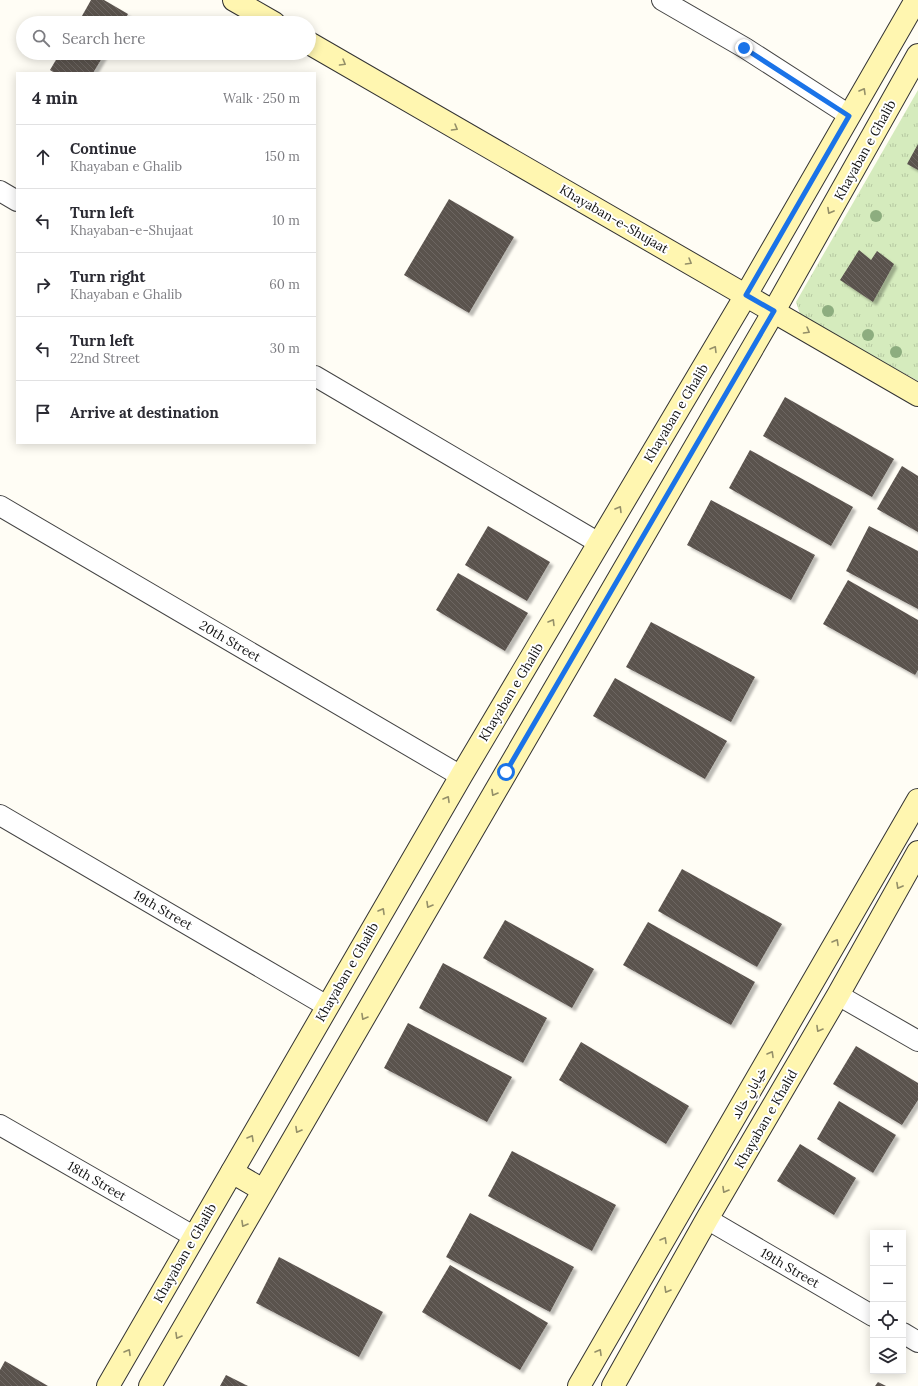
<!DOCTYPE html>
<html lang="en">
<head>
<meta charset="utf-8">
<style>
  :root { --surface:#fff; --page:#f2f2f3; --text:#2b2b33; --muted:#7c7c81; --line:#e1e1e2 }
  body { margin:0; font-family:Lora,"Noto Sans Arabic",serif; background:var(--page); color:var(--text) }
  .controls { position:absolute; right:12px; bottom:12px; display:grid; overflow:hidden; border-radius:0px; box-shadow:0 2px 10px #0003 }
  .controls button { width:36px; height:36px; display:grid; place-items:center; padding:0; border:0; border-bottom:1px solid var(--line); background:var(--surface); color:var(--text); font:20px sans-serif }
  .stop { position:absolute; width:12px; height:12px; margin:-9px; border:3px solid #1a73e8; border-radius:50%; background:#fff }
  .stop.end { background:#1a73e8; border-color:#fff; box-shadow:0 1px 4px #0008 }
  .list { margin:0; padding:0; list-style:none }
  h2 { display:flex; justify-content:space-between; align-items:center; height:52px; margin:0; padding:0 16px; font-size:17px }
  h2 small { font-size:13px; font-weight:400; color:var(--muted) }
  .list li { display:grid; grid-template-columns:26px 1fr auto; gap:12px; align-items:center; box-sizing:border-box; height:64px; padding:0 16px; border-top:1px solid var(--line) }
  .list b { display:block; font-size:15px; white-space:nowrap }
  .list p { margin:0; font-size:13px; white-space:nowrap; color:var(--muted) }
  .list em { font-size:13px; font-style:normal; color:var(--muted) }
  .icon { flex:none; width:22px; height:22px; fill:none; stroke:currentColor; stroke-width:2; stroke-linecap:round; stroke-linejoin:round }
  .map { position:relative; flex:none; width:918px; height:1386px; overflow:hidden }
  .search { position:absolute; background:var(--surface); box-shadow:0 2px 10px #0003; left:16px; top:16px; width:300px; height:44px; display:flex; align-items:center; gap:10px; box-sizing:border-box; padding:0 14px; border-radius:22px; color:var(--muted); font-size:15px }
  .panel { position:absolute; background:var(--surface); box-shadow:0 2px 10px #0003; left:16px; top:72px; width:300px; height:372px; border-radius:0px }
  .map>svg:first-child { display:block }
  .grass { fill:url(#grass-tufts) }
  .building { fill:url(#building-back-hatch); filter:url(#shadow) }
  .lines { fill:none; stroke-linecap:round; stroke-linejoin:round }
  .street-casing { stroke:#444; stroke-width:22 }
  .secondary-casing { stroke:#333; stroke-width:24 }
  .street { stroke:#fff; stroke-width:20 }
  .secondary { stroke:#fff6b0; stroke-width:22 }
  .tree { fill:#8dad7f }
  .oneway { stroke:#948f68 }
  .route { stroke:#1a73e8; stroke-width:5 }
  .labels { text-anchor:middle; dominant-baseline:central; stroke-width:4; stroke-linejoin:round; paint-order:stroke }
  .street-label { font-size:13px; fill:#111; stroke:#fff }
</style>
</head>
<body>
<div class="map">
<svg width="918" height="1386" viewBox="0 0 918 1386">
  <defs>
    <pattern id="grass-tufts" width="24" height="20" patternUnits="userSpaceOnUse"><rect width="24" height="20" fill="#d5ebbd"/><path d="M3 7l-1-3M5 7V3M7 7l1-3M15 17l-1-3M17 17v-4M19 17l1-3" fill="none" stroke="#b6c8a1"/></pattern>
    <pattern id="building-back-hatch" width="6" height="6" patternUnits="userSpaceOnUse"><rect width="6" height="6" fill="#5a524d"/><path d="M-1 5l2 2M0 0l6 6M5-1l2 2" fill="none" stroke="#6d6662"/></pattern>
    <filter id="shadow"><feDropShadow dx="3.5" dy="3.5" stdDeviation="1" flood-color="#0004"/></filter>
  </defs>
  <rect width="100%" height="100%" fill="#fffdf5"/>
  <path class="grass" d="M918,90V381L801,317L796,302Z"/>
  <g class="building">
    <path d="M91,0H104L128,14L123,23H78Z"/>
    <path d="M60,53H105L93,73H55L50,70Z"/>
    <path d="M918,144V170L907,164Z"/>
    <path d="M449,199L514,237L469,313L404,275Z"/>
    <path d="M859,250L871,260L877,251L894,264L873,302L840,280Z"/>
    <path d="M785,397L894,459L872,497L763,436Z"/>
    <path d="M750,450L853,507L831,546L729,488Z"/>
    <path d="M902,466L918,476V532L877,509Z"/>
    <path d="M711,500L815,555L791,600L687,545Z"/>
    <path d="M488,526L550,562L527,601L465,565Z"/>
    <path d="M869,526L918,551V609L846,571Z"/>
    <path d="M458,573L528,613L505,651L436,610Z"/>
    <path d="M848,580L918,620V670L915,675L823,624Z"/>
    <path d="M651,622L755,677L731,722L626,667Z"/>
    <path d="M615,678L727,741L705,779L593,716Z"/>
    <path d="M682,869L782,924L757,967L658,911Z"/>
    <path d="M505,920L594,969L572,1008L483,958Z"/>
    <path d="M648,922L755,982L731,1025L623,965Z"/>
    <path d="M443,963L547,1018L523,1063L419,1008Z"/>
    <path d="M408,1023L512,1077L487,1122L384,1068Z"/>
    <path d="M581,1042L689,1106L666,1144L559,1080Z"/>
    <path d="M856,1046L918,1083V1100L902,1125L833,1084Z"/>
    <path d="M839,1101L896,1135L873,1173L817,1139Z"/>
    <path d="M800,1144L856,1178L834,1215L777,1181Z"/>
    <path d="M512,1151L616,1205L592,1251L488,1196Z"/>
    <path d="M470,1213L574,1267L550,1312L446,1257Z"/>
    <path d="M279,1257L383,1312L359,1357L256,1303Z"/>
    <path d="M450,1265L548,1323L520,1370L422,1312Z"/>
    <path d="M5,1361L48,1386H0V1370Z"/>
    <path d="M226,1375L248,1386H220Z"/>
    <path d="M878,1382L886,1386H875Z"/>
  </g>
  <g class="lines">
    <g class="street-casing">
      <g id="street">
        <path d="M662,0L745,48L849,115"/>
        <path d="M0,191L17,201"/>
        <path d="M315,376L599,543"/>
        <path d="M0,506L461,776"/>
        <path d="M0,815L327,1006"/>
        <path d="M838,995L918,1041"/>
        <path d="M0,1125L195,1237"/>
        <path d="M707,1219L873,1316"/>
        <path d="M903,1333L918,1342"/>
      </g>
    </g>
    <g class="secondary-casing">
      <g id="secondary">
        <path d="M234,0L274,23"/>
        <path d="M309,43L918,395"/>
        <path d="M232,1172L263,1190"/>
        <path d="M108,1386L461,776L746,295L916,0"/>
        <path d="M150,1386L774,311L918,55"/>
        <path d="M579,1386L918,800"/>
        <path d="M613,1386L707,1219L838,995L918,852"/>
      </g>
    </g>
    <use href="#street" class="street"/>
    <use href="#secondary" class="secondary"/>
  </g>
  <g class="tree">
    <circle cx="876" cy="216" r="6"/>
    <circle cx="828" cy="311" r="6"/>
    <circle cx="868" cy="335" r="6"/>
    <circle cx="896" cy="352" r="6"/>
  </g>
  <defs><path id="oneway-chevron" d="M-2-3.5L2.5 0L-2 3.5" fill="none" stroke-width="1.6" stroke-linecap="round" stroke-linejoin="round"/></defs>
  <g class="oneway">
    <use href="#oneway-chevron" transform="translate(343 63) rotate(30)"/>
    <use href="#oneway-chevron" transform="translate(863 91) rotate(-60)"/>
    <use href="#oneway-chevron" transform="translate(455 128) rotate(30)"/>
    <use href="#oneway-chevron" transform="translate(830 211) rotate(119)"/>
    <use href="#oneway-chevron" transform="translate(689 262) rotate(30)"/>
    <use href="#oneway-chevron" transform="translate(807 331) rotate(30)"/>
    <use href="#oneway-chevron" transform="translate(714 349) rotate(-59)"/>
    <use href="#oneway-chevron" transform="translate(619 509) rotate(-59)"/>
    <use href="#oneway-chevron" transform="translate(552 622) rotate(-59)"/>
    <use href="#oneway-chevron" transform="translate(494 793) rotate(120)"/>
    <use href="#oneway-chevron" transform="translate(447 799) rotate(-60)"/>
    <use href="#oneway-chevron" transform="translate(899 886) rotate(119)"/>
    <use href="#oneway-chevron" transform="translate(429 905) rotate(120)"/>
    <use href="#oneway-chevron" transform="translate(382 911) rotate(-60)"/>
    <use href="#oneway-chevron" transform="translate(836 942) rotate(-60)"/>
    <use href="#oneway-chevron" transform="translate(364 1017) rotate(120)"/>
    <use href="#oneway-chevron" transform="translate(819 1029) rotate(120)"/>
    <use href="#oneway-chevron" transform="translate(771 1054) rotate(-60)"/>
    <use href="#oneway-chevron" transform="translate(298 1130) rotate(120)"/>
    <use href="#oneway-chevron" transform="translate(251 1138) rotate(-60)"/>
    <use href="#oneway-chevron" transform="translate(725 1190) rotate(120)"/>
    <use href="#oneway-chevron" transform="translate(244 1224) rotate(120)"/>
    <use href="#oneway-chevron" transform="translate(664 1240) rotate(-60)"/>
    <use href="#oneway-chevron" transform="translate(667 1290) rotate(120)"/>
    <use href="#oneway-chevron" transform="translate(178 1336) rotate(120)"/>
    <use href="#oneway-chevron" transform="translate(128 1352) rotate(-60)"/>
    <use href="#oneway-chevron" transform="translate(599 1352) rotate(-60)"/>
  </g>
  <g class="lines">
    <path class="route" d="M506,772L774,311L746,295L849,116L744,48"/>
  </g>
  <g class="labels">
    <g class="street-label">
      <text transform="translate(865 150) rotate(-61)">Khayaban e Ghalib</text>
      <text transform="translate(614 219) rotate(30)">Khayaban-e-Shujaat</text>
      <text transform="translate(676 413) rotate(-59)">Khayaban e Ghalib</text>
      <text transform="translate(230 641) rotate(30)">20th Street</text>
      <text transform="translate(511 692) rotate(-59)">Khayaban e Ghalib</text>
      <text transform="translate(163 910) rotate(30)">19th Street</text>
      <text transform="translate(347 972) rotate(-60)">Khayaban e Ghalib</text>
      <text transform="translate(749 1093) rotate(-60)">خیابانِ خالد</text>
      <text transform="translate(766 1119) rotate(-60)">Khayaban e Khalid</text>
      <text transform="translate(97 1181) rotate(30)">18th Street</text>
      <text transform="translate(185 1253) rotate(-60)">Khayaban e Ghalib</text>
      <text transform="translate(790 1268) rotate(30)">19th Street</text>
    </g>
  </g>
</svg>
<div class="controls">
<button>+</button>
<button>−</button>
<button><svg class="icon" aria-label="locate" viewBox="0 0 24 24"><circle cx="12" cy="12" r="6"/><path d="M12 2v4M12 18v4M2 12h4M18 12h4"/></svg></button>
<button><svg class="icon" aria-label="layers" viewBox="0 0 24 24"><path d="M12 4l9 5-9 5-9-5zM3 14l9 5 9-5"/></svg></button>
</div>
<div class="stop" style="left:506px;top:772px"></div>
<div class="stop end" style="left:744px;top:48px"></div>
<div class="search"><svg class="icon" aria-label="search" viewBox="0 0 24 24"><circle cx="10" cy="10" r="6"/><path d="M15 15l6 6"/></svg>Search here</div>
<section class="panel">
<h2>4 min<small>Walk · 250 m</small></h2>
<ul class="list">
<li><svg class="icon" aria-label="ahead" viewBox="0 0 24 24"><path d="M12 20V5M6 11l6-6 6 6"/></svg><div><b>Continue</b><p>Khayaban e Ghalib</p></div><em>150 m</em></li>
<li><svg class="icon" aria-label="left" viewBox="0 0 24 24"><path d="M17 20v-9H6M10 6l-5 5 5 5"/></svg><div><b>Turn left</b><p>Khayaban-e-Shujaat</p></div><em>10 m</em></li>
<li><svg class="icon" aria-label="right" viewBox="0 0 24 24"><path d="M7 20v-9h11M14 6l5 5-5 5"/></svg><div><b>Turn right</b><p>Khayaban e Ghalib</p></div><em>60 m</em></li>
<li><svg class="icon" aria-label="left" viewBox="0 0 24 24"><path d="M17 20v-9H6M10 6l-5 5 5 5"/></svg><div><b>Turn left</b><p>22nd Street</p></div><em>30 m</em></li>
<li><svg class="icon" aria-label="arrive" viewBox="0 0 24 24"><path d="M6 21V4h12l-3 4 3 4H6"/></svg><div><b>Arrive at destination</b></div></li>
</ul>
</section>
</div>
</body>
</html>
